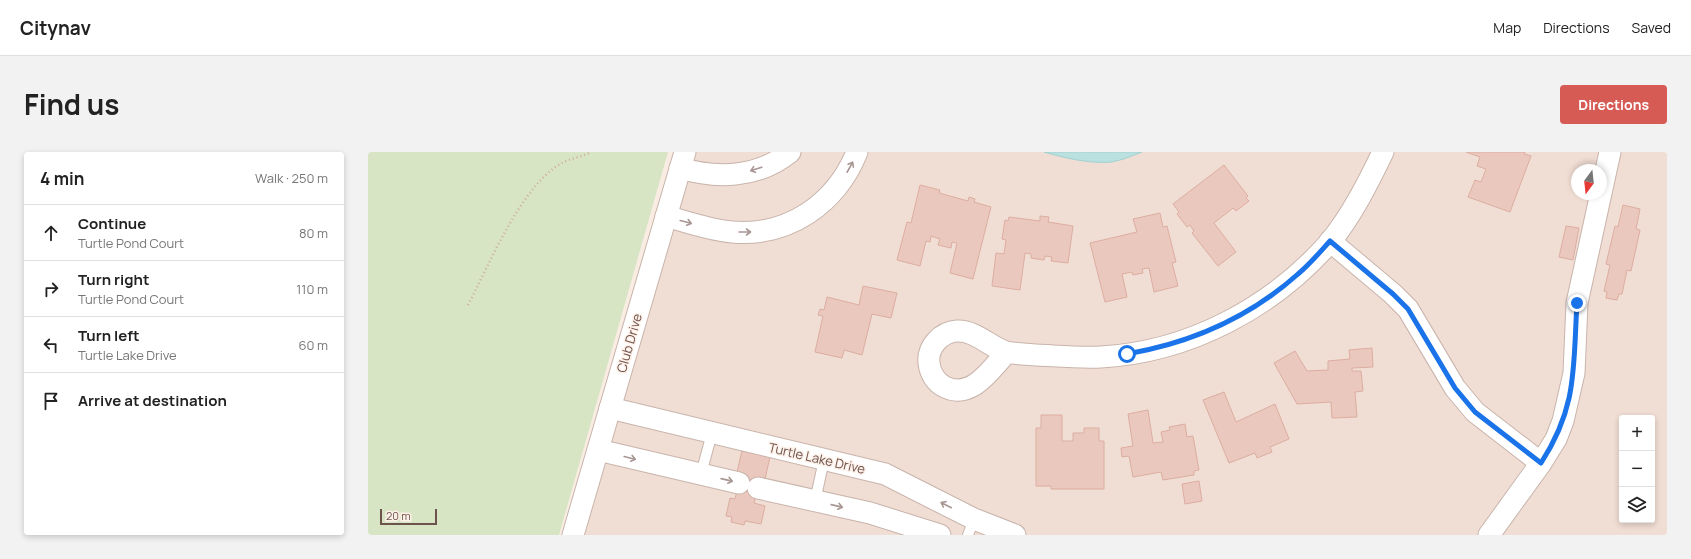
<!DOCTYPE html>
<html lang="en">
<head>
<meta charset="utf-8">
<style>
  :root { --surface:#fff; --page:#f2f2f2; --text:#222; --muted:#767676; --line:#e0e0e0; --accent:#d65b55 }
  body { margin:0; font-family:Manrope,sans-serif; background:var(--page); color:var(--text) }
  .controls { position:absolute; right:12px; bottom:12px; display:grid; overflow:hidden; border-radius:4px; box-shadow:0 2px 6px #0003 }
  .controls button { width:36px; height:36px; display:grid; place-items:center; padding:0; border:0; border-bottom:1px solid var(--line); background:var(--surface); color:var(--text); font:20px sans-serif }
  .compass { position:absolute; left:1203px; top:12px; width:36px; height:36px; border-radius:50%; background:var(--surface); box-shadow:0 2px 6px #0003; rotate:195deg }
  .scale { position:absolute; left:12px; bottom:10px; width:57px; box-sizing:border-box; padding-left:4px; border:2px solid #6e524c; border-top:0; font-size:11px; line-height:14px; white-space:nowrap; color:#6e524c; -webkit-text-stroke:3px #fdf1e9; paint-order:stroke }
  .stop { position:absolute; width:12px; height:12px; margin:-9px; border:3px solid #1a73e8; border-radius:50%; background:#fff }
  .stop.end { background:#1a73e8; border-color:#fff; box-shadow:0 1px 4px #0008 }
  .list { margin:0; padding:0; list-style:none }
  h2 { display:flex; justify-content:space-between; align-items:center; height:52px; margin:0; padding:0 16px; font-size:17px }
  h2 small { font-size:13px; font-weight:400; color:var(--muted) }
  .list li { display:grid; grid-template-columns:26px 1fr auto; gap:12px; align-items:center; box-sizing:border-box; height:56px; padding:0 16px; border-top:1px solid var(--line) }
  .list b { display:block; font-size:15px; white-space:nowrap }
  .list p { margin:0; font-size:13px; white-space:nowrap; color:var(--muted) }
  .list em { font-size:13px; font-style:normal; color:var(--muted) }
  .icon { flex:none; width:22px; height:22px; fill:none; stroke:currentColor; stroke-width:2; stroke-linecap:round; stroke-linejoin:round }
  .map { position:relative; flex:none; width:1299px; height:383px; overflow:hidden; border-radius:4px }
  header { display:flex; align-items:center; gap:24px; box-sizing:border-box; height:56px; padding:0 20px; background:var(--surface); border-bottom:1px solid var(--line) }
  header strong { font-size:19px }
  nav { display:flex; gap:22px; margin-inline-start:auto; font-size:14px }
  .intro { display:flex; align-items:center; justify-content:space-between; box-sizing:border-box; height:96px; padding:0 24px }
  h1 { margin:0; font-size:28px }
  .button { padding:10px 18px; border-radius:4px; background:var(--accent); color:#fff; font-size:14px; font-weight:700 }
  main { display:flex; gap:24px; padding:0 24px }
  aside { flex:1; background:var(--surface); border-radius:4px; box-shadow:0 2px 6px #0003 }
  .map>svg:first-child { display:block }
  .residential { fill:#f0ddd3; fill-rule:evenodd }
  .green { fill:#d7e5c4 }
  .water { fill:#bae0df; stroke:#a2d1d0 }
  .building { fill:#ebc8be; stroke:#dcada0 }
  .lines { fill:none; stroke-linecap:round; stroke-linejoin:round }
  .service-casing { stroke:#c8b4ab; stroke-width:12 }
  .minor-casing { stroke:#c8b4ab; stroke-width:23 }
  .path { stroke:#d0aba2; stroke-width:2.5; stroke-dasharray:1 3; stroke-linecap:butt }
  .service { stroke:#fff; stroke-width:10 }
  .minor { stroke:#fff; stroke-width:21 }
  .oneway { stroke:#a89794 }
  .route { stroke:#1a73e8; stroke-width:5 }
  .labels { text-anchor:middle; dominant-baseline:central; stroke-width:3; stroke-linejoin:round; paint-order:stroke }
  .street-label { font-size:13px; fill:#6e524c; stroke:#fdf1e9 }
</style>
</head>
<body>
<header>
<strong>Citynav</strong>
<nav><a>Map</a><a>Directions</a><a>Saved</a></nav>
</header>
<div class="intro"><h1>Find us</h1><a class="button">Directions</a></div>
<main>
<aside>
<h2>4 min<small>Walk · 250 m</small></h2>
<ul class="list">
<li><svg class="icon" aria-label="ahead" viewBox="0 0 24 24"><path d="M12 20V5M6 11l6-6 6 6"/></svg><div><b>Continue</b><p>Turtle Pond Court</p></div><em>80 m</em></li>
<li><svg class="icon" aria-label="right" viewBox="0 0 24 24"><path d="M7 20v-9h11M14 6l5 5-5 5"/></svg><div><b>Turn right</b><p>Turtle Pond Court</p></div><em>110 m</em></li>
<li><svg class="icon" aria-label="left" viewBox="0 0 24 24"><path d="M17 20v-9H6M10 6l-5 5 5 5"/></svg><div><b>Turn left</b><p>Turtle Lake Drive</p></div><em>60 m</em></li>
<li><svg class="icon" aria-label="arrive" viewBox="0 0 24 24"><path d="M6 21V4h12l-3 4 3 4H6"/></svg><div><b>Arrive at destination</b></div></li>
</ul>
</aside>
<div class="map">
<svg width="1299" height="383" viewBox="0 0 1299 383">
  <rect width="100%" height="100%" fill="#f9ede3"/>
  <path class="residential" d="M327,0H1299V383H216L295,103ZM1209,18H1233V42H1209ZM1254,266H1284V368H1254Z"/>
  <path class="green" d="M0,0H300L191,383H0Z"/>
  <path class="water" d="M676,0H774C764,4 754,8 744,10C721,12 697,6 676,0Z"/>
  <g class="building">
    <path d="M1098,0H1157L1156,2L1163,4L1142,60L1100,45L1107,28L1113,30L1118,17L1109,14L1112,5Z"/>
    <path d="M856,13L880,44L878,46L881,49L868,59L865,56L846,71L868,100L850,114L824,81L826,79L822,73L819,75L809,62L811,60L805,52Z"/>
    <path d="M552,33L572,38L571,41L600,49L601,45L607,47L606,50L623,55L605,127L582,121L589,91L584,90L583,96L570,93L572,87L563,84L562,90L558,89L552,114L529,108L539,70L543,71Z"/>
    <path d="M1255,53L1272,57L1268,77L1272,78L1263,119L1259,118L1254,142H1251L1249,148L1238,146L1239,140L1236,139L1242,113L1238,112L1247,74L1250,75Z"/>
    <path d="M792,61L795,75L799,74L808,110L804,111L810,134L786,140L781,116L774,117L775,121L765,123L764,120L754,122L759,145L737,150L722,91L769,80L765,67Z"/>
    <path d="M672,64L681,65L680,70L705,74L700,111L683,109L684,105L677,104L676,108L663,106V102L657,101L652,138L624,134L628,101L636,102L638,88L634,87L637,68L640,69L641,65L672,69Z"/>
    <path d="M1198,74L1211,76L1205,108L1191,105Z"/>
    <path d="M495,134L529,141L523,166L504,162L494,203L476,198L474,206L447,200L455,164L450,163L452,157L456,158L459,145L491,153Z"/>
    <path d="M1004,196L1005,215L984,216V219H993L995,239L987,240L989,265L964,266L963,250L929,252L906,211L927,199L939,219L960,218V209L982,207L981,198Z"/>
    <path d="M856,240L868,270L907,252L921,287L902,295L904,300L889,306L887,301L861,311L835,248Z"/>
    <path d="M780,258L785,291L795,290L793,280L802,278L801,275L817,272L819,285L825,284L831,318L826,319V323L795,328L793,320L765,325L761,304L754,305L753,296L765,294L760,262Z"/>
    <path d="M673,263H694V289H705V281H716V276H731V289H736V337H683V334H668V276H673Z"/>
    <path d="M380,298L402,305L397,327L392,326L386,351L397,354L393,372L377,369L376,373L363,370L364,365L358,364L362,346L367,347L373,321L369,320L374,299L379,300Z"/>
    <path d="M831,329L834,349L817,352L814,332Z"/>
  </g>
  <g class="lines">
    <g class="service-casing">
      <g id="service">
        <path d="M333,322L344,281"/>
        <path d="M447,349L456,308"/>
        <path d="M600,383L606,367"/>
      </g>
    </g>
    <g class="minor-casing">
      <g id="minor">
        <path d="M312,16C349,27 390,26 422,0"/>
        <path d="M298,64C319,70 341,78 364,80C420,85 468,52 489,0"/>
        <path d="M962,89L1025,142L1040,157L1087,236L1107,260L1173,311"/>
        <path d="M639,200C623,217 604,248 577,235C568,231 562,221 561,211C559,195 573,180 589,179C607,178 622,195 638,200C647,202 659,202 669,203C690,204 711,206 733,205C821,200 904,156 962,90C984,63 1000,31 1015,0"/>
        <path d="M242,256L517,322L606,367L647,383"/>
        <path d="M230,298L371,331"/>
        <path d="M390,336L502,361L572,383"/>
        <path d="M205,383L317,0"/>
        <path d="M1121,383L1173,311L1188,287L1195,269L1206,221L1209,151L1242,0"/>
      </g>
    </g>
    <path class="path" d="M100,153C121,113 154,32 194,11C203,6 214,5 223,0"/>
    <use href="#service" class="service"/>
    <use href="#minor" class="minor"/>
  </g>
  <defs><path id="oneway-shaft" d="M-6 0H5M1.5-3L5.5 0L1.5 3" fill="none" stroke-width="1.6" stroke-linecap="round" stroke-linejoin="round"/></defs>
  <g class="oneway">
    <use href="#oneway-shaft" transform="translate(482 15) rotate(-61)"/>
    <use href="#oneway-shaft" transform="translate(388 17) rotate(162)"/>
    <use href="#oneway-shaft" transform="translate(318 70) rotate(15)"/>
    <use href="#oneway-shaft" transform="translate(377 80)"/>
    <use href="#oneway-shaft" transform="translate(262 306) rotate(14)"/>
    <use href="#oneway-shaft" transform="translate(359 328) rotate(13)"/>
    <use href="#oneway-shaft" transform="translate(578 353) rotate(-153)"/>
    <use href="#oneway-shaft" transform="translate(469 354) rotate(13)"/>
  </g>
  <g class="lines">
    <path class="route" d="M759,202C823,191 882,165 930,122C942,112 952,100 962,89L1025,142L1040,157L1087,236L1107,260L1173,311C1210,254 1205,215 1209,151"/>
  </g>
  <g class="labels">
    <g class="street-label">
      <text transform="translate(261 191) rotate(-74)">Club Drive</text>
      <text transform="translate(449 306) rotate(13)">Turtle Lake Drive</text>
    </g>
  </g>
</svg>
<div class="controls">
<button>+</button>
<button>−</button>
<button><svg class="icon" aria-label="layers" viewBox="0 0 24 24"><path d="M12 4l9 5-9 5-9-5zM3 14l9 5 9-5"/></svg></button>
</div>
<svg class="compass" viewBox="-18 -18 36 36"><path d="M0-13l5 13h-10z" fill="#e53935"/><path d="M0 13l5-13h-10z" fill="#767676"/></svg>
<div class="scale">20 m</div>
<div class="stop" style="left:759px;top:202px"></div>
<div class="stop end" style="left:1209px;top:151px"></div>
</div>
</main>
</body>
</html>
